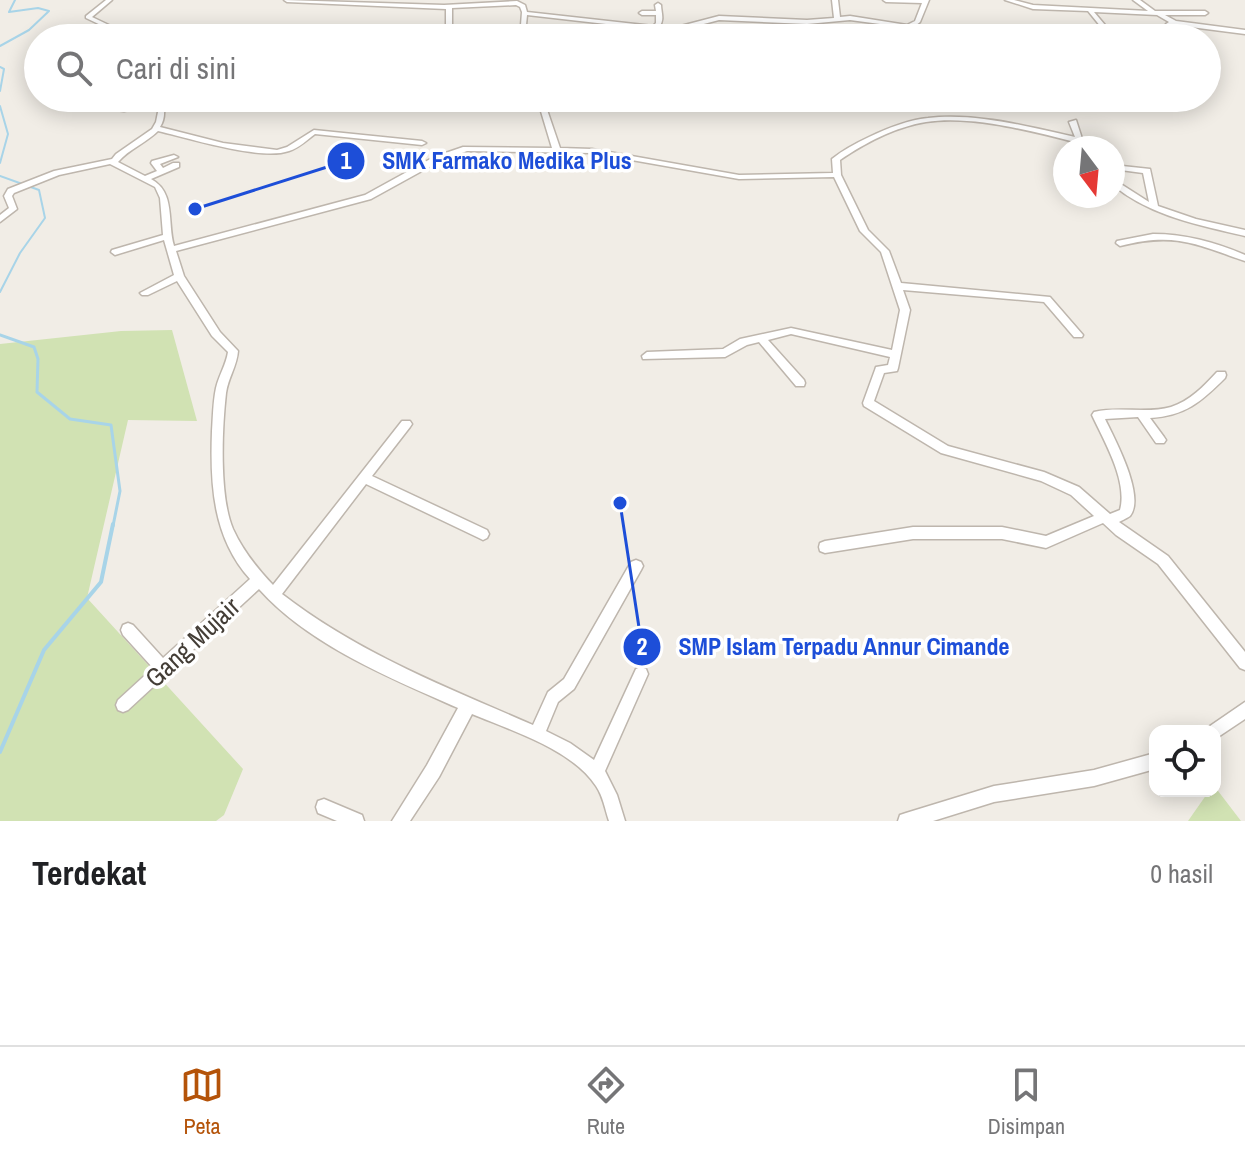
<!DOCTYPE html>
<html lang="id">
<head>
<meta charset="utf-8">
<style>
  :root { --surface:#fff; --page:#f6f6f6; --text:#202124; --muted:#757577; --line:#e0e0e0; --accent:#b45309 }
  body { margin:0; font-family:"Archivo Narrow",sans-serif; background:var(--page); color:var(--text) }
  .controls { position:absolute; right:24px; bottom:24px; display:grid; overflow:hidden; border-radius:16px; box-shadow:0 4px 20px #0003 }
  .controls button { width:72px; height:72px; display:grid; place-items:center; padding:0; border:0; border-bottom:2px solid var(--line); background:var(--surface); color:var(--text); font:40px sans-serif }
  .compass { position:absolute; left:1053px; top:136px; width:72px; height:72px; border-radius:50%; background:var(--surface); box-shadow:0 4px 20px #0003; rotate:164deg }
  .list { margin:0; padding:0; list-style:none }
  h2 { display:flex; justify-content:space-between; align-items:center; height:104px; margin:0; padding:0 32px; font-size:34px }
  h2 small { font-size:26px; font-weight:400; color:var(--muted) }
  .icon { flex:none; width:44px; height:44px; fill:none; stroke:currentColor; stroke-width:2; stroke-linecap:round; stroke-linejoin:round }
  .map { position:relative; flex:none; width:1245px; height:821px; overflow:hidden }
  .search { position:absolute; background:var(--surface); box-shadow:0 4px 20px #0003; left:24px; right:24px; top:24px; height:88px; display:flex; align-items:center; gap:20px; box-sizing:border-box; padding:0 28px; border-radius:44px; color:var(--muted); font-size:30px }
  .sheet { height:224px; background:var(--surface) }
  nav { display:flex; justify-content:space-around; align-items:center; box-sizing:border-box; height:112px; border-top:2px solid var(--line); background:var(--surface); font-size:22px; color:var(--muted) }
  nav a { display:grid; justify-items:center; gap:4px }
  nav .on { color:var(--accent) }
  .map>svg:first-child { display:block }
  .green { fill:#d1e2b3 }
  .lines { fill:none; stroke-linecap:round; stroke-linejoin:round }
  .stream-far2 { stroke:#a8d4e8; stroke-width:2 }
  .stream-far1 { stroke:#a8d4e8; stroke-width:3 }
  .stream { stroke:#a8d4e8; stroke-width:4 }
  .minor-casing { stroke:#beb6ad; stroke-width:3 }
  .minor { fill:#fff; fill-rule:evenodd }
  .labels { text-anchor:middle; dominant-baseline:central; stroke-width:7; stroke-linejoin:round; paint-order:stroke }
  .near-street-label { font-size:26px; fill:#433d36; stroke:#fff }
  .leader { fill:none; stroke:#1d4ed8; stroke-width:3 }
  .callout-dot { fill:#1d4ed8; stroke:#fff; stroke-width:3 }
  .mark-label { font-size:24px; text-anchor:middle; font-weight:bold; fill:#fff }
  .callout-label { font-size:24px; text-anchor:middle; font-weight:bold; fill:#1d4ed8; stroke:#fff; stroke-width:7; stroke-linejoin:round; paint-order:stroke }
</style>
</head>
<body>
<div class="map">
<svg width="1245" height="821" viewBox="0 0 1245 821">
  <rect width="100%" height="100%" fill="#f1ede6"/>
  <g class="green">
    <path d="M172,330L197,421L128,420L87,598L243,769L224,815L216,821H0V344L121,331Z"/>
    <path d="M1215,787L1241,821H1188L1209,791H1215Z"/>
  </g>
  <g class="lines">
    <g class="stream-far2">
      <path d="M0,46L29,30L49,11L38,8L9,12L15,0"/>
      <path d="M0,67L4,69L0,91"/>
      <path d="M0,106L8,134L0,163"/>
      <path d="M0,176L39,190L45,218L20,253L0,292"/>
    </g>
    <path class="stream-far1" d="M0,335L34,347L38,359L37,392L70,419L111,425L120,491L113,526"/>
    <path class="stream" d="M0,752L44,650L101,582L113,524"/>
    <g class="minor-casing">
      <g id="minor">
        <path d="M106,0H112L92,17L136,38H128L86,18V16Z"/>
        <path d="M284,0L444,5L517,1L525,5L527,12L653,26L656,23V15H642L639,13L642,11H656L655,5L658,3L661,5C661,12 665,20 659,27L673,28L719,16L807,20L834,18L832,0H838L840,17L850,16L907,25L915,21L922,3L886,2L883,0H929L920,22L915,26L935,38H928L910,28L850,20L807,24L719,20L673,32L656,30L648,38H642L650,29L527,15L525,35L583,34L586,36L583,38H520L522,12L520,7L516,5L452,8V30L466,32L467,33L464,35L446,31V9L287,2Z"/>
        <path d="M1005,0H1014L1033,5L1148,11L1133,0H1140L1155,11H1205L1208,13L1205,15H1165L1176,21L1245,30V34L1175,25L1174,26L1186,38H1180L1166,24L1169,22L1157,15L1094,12L1116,38H1110L1088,11L1033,9Z"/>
        <path d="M154,98H160C165,104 166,118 160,127L223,143L277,150L287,147L314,130L422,141L426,143L422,145L315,134C307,140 299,148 289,151C261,161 188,138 158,131C146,143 129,149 118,162L145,176L157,171L151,163L152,161L174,155L178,157L160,164L163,168L173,163H179V167L151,179C176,192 167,223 174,246L365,195L434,157L463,147L552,148L537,98H543L560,148L592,149L739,175L833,173L832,159C843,150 856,143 869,137C888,128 908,120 928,118C974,112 1030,127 1075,137L1069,122L1076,120L1085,148H1077L1075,142C1030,131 972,115 926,122C895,127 865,143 840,160L841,175L868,230L889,251L901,283L1050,297L1083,335L1082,337H1074L1044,302L903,290L910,310L898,368L897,371L884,373L874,401L948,446L1044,472L1079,487L1110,514L1120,510C1128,481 1104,441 1092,415L1094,412C1119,406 1147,414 1171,407C1190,401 1204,386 1217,372H1225L1226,375L1225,378C1201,402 1185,416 1150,418L1164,437L1166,440L1164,443H1156L1138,417L1105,419C1114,438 1146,496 1130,516C1129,517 1121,521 1119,522L1168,556L1245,652V670L1240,668L1158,564L1116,535L1103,523L1046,548L1002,539H913L825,553L820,551L819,547L820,543L825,541L913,527H1002L1046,536L1094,516L1071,495L1041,481L941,453L864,406L863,403L875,370L876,367L888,365L890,357L791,334L768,340L804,380L805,383L804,386H796L759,342L747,345L725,357L643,359L642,356L647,352L723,349L740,339L791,328L892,350L900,310L881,252L860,231L834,177L739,179L592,153L467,151L440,161L371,199L176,251L184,276L220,332L238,351C237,366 228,378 226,393C222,429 219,496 233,529C243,551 257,568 273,585L402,421H410L412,424L410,427L372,476L487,530L489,534L487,538L483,540L479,538L366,484L282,594C358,653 446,687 533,725L548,692L564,679L631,562L636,560L641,562L643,566L641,570L574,689L558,702L546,731L570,743L594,760L636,669L641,667L646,669L648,674L605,771L617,795L625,821H609C605,809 603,796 596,786C572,749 510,730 472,714L439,777L410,821H392L427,765L458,708C390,678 309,645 259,589L128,710L123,712L118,710L116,705L118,700L153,668L123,635L121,630L123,625L128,623L133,625L163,658L250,579C213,538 210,485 212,431C213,417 213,402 216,388C219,375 226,365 228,352L212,336L177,281L148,295H142L140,293L174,275L164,240L115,255L111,252L112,250L163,235L160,198L155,187L110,164L59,175L14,193L12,196L17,209L0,222V215L9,208L4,196L8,189L54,171L112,159L116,154L152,129L156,122L158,112L156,105L124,111L107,109L89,103L71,108L59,104V102L71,104L89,99L107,105L124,107L155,101Z"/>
        <path d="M1113,165L1150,169L1158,206L1196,219L1245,230V236C1199,225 1150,216 1113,185V179L1149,202L1143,173L1113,169Z"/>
        <path d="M1153,234C1186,234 1215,242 1245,255V261C1195,244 1175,232 1120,246L1116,243L1117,241Z"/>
        <path d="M1245,702V719L1215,739V731H1207L1210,726Z"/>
        <path d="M1155,753V769L1094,786L994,802L933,821H898L900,815L906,813L994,786L1094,770Z"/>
        <path d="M324,799L362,815L364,821H337L318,813L316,807L318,801Z"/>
      </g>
    </g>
    <use href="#minor" class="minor"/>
  </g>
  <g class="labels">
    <g class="near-street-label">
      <text transform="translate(192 642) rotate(-43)">Gang Mujair</text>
    </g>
  </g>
  <path class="leader" d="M195 209L346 161M620 503L642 647"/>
  <g class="callout-dot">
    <circle cx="195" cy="209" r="8"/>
    <circle cx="620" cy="503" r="8"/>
    <circle cx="346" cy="161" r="20"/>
    <circle cx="642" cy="647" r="20"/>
  </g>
  <g class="mark-label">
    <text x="346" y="169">1</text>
    <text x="642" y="655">2</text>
  </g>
  <g class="callout-label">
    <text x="507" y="169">SMK Farmako Medika Plus</text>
    <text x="844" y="655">SMP Islam Terpadu Annur Cimande</text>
  </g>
</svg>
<div class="controls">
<button><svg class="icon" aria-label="locate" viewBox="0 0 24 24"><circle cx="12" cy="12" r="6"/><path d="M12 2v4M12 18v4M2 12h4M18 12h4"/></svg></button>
</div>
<svg class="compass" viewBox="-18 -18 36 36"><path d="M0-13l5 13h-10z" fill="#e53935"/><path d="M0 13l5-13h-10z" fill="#757577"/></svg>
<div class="search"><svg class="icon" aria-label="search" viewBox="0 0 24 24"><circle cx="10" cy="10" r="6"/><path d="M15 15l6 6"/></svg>Cari di sini</div>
</div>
<section class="sheet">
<h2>Terdekat<small>0 hasil</small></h2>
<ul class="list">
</ul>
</section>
<nav>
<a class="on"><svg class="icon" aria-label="map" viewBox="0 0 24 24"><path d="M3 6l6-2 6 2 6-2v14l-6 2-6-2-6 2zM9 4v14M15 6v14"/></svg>Peta</a>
<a><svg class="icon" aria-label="directions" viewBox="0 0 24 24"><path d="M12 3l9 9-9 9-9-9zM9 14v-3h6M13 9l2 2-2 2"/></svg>Rute</a>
<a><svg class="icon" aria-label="saved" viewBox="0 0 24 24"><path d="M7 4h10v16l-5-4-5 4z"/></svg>Disimpan</a>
</nav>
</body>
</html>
